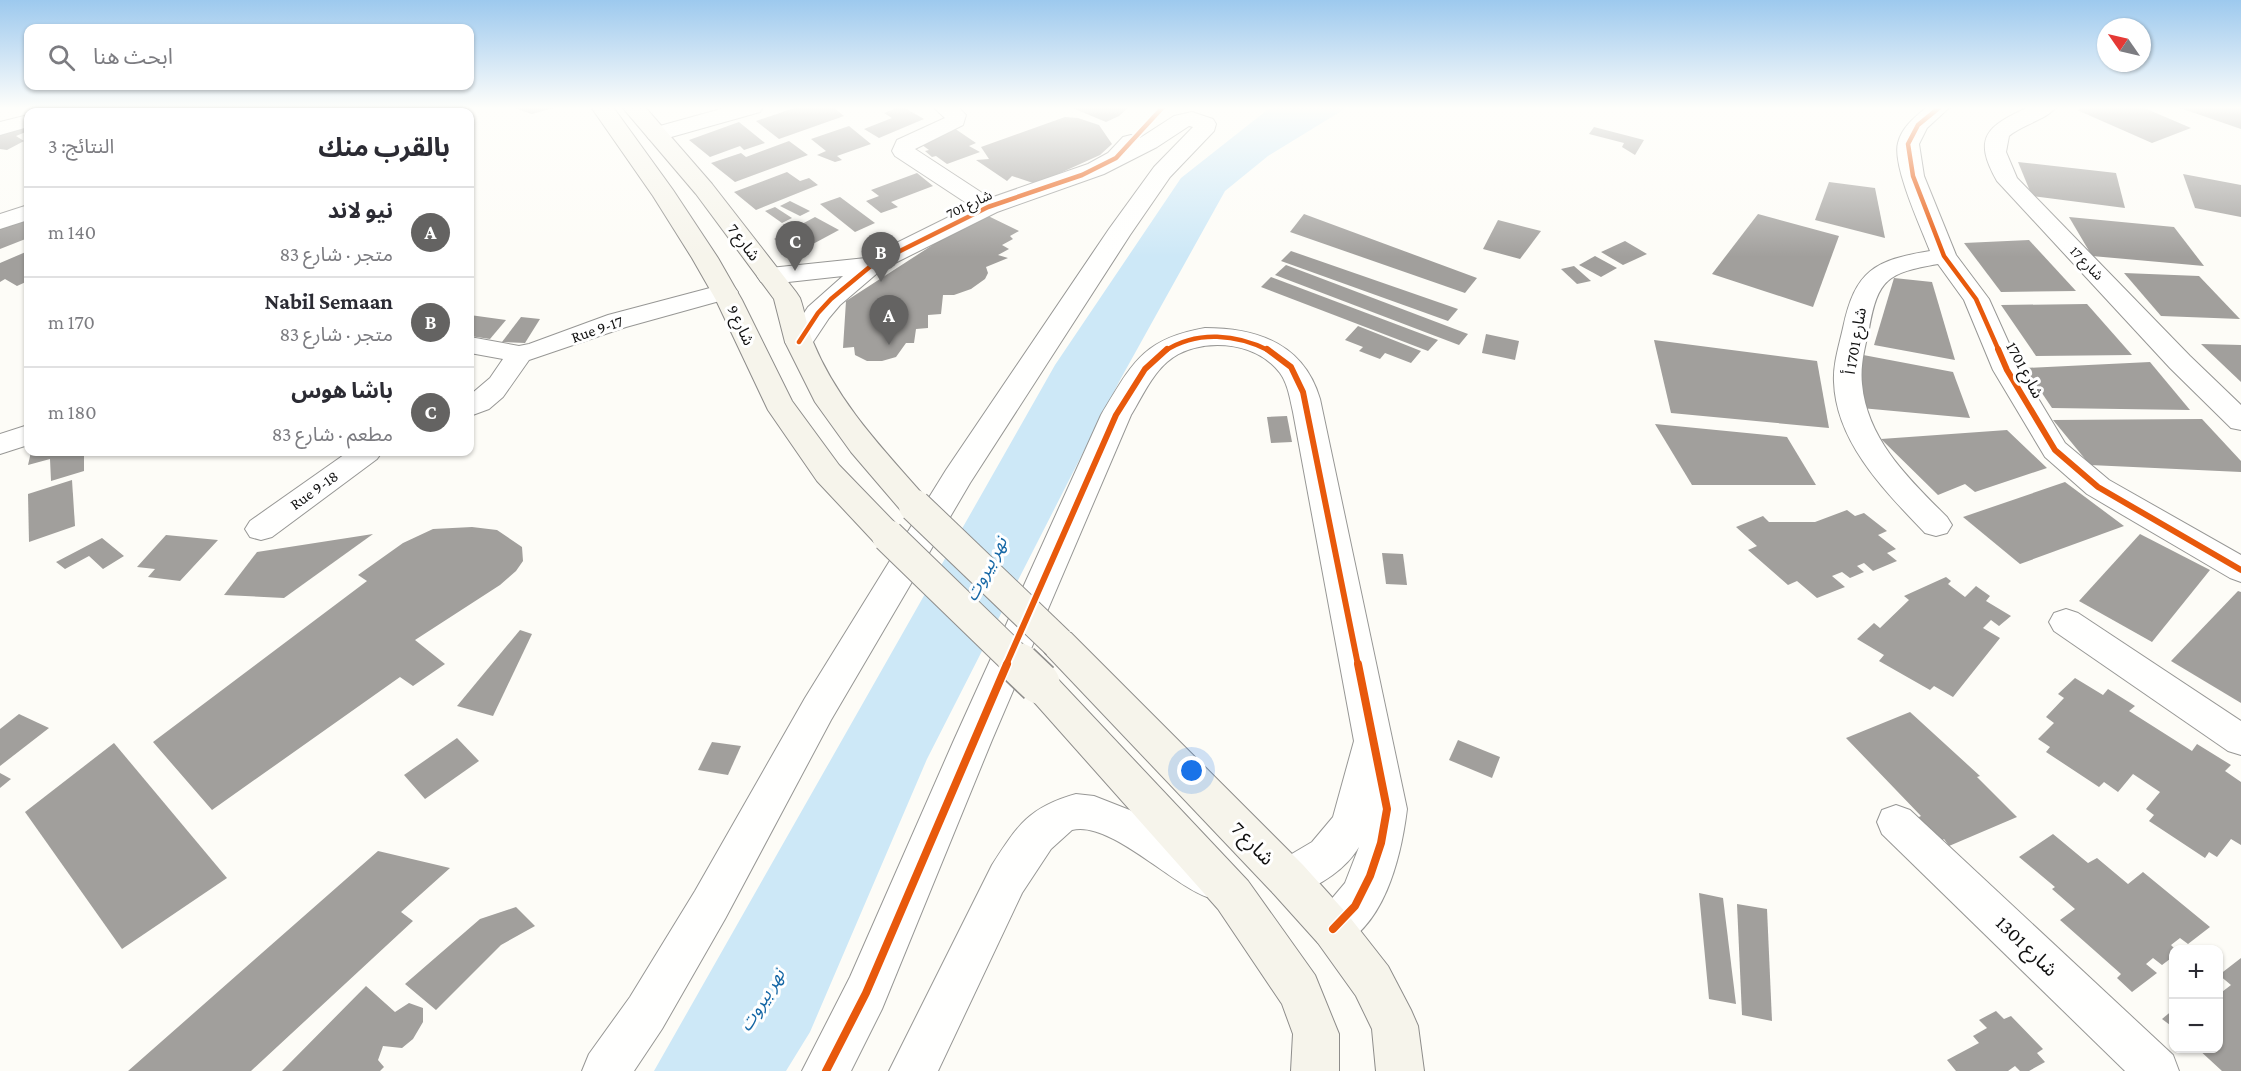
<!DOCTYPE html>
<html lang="ar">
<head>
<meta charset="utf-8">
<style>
  :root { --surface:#fff; --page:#f2f2f3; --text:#2b2b33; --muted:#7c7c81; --line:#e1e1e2; --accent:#646362 }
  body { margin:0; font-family:"Crimson Pro","Noto Sans Arabic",serif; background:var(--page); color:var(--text); direction:rtl }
  .controls { position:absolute; right:18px; bottom:18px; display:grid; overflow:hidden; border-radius:12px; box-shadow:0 2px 4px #0004 }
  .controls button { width:54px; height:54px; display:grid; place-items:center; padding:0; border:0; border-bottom:2px solid var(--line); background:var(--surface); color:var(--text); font:30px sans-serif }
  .compass { position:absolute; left:2097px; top:18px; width:54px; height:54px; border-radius:50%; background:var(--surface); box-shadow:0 2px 4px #0004; rotate:304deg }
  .you { position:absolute; left:1192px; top:771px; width:21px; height:21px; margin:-15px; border:4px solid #fff; border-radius:50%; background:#1a73e8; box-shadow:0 0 0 9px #1a73e833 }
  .badge { display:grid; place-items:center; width:39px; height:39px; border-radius:50%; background:var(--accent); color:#fff; font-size:20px; font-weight:700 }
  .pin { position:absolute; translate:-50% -50px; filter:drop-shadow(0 2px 3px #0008) }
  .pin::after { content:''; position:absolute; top:32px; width:21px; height:18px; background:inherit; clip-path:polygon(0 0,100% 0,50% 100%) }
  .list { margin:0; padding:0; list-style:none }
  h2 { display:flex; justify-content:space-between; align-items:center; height:78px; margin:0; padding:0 24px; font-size:26px }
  h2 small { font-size:20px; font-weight:400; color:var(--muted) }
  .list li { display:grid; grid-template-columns:39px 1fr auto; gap:18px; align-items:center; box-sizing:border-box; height:90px; padding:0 24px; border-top:2px solid var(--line) }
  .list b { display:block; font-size:22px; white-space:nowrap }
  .list p { margin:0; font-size:20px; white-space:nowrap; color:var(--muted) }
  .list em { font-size:20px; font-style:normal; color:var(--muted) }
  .icon { flex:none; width:33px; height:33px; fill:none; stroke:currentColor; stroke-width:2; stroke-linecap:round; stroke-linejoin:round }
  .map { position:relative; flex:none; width:2241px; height:1071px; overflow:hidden; direction:ltr }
  .search { position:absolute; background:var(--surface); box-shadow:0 2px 4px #0004; left:24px; top:24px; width:450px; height:66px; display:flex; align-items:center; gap:15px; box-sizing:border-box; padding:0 21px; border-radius:12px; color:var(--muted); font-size:22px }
  .panel { position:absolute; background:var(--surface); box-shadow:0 2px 4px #0004; left:24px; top:108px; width:450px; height:348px; border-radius:12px; direction:rtl }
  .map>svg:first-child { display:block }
  .water { fill:#cde8f7 }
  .building { fill:#a19f9c }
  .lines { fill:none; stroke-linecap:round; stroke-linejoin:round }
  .minor-casing { stroke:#979795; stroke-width:2 }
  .tertiary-casing { stroke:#979795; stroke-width:2 }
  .secondary-casing { stroke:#8e8d8b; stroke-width:2 }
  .minor { fill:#fffffe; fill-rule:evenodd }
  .tertiary { fill:#fffffe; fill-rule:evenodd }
  .secondary { fill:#f6f4eb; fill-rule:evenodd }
  .secondary-bridge-far1-casing { stroke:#8e8d8b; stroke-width:34; stroke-linecap:butt }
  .secondary-bridge-casing { stroke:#8e8d8b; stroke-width:44; stroke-linecap:butt }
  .secondary-bridge-far1 { stroke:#f6f4eb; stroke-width:32 }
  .secondary-bridge { stroke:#f6f4eb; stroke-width:41 }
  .cycleway-far2-casing { stroke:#fff; stroke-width:8 }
  .cycleway-far1-casing { stroke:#fff; stroke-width:10 }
  .cycleway-casing { stroke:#fff; stroke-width:11 }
  .cycleway-far2 { stroke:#e8590c; stroke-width:4.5 }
  .cycleway-far1 { stroke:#e8590c; stroke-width:6 }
  .cycleway { stroke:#e8590c; stroke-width:8 }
  .labels { text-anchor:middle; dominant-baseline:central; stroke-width:6; stroke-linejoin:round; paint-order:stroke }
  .far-street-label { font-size:14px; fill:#111; stroke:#fff }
  .street-label { font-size:16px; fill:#111; stroke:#fff }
  .water-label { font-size:18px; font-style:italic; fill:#1768a6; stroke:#fff }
  .near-street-label { font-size:20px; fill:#111; stroke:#fff }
</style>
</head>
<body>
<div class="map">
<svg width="2241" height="1071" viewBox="0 0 2241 1071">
  <rect width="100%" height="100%" fill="#fdfcf7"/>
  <path class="water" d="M1271,107H1348L1268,156L1225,191L1120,380L927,759L810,1032L786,1071H654L1055,365L1181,178Z"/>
  <g class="building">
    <path d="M86,107H123V108L113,111L115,112H71Z"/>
    <path d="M189,107H205L219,112H176Z"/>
    <path d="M338,107H468L458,112H354Z"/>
    <path d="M511,107H553V108L532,114Z"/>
    <path d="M797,107H833L844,116L779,139L756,121Z"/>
    <path d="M899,107H903L924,119L879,138L864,129L892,118L884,113Z"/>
    <path d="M1070,107H1129L1119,116L1106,122Z"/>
    <path d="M2086,107H2142L2191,128L2152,143L2077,110Z"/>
    <path d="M2178,107H2241V129L2177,107Z"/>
    <path d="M1065,117L1078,118L1099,125L1112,144L1100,155L1036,184L1012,176L1007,181L976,160L989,159L981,147Z"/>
    <path d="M739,122L765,143L744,150L740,146L710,157L689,140Z"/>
    <path d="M19,125L28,131L16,136L24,141L7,150L0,149V132Z"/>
    <path d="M849,126L871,144L837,156L842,160L835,162L817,155L826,151L811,139Z"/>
    <path d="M1594,127L1644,140L1635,155L1622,147L1624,143L1589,134Z"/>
    <path d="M954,128L976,143L969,146L980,152L947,164L936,156L932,157L925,151L929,150L918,142Z"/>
    <path d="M789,141L808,155L735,182L711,163L741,153L746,157Z"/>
    <path d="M2018,162L2116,173L2125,208L2032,196Z"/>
    <path d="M787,172L800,181L809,178L818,185L756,210L734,192Z"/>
    <path d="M917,173L933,186L891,202L898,207L881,213L866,201L879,196L871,190Z"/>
    <path d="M2183,174L2241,185V217L2195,208Z"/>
    <path d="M1829,182L1875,188L1885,238L1815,220Z"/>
    <path d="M840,197L875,223L855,232L820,204Z"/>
    <path d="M790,201L810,211L800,216L780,206Z"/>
    <path d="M775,207L792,218L782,223L765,211Z"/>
    <path d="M982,213L1019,231L1010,236L1013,239L1002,245L1009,249L998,255L1008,258L986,267L988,273L985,279L971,289L954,295H943L941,314L928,315V328L916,329L914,343H906L896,357L882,361H867L855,355L854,347L843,348L846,301Z"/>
    <path d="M1304,214L1477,278L1465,293L1290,232Z"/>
    <path d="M1758,214L1839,236L1813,307L1712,274Z"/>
    <path d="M815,217L839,230L798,252L774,239Z"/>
    <path d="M2069,217L2174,227L2204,266L2092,256Z"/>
    <path d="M28,218V238L0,249V229Z"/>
    <path d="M1498,220L1541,231L1520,259L1483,249Z"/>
    <path d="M2029,240L2076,291L2001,292L1964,243Z"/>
    <path d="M1625,241L1647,254L1623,265L1601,252Z"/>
    <path d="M28,251V281L17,286L5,279L0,282V263Z"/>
    <path d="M1291,251L1458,309L1448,321L1281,261Z"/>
    <path d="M1595,256L1617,268L1601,277L1579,265Z"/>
    <path d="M1286,265L1468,334L1459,345L1275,275Z"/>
    <path d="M1574,266L1591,281L1577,284L1561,269Z"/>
    <path d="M2124,273L2199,276L2240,319L2161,316Z"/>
    <path d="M1271,277L1438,340L1428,351L1261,287Z"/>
    <path d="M1894,278L1932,282L1955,360L1874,345Z"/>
    <path d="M2087,304L2132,355L2036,356L2001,305Z"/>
    <path d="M470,315L506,320L490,339L470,336Z"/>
    <path d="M521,317L540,319L525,343L502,342Z"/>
    <path d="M1358,326L1421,351L1411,363L1385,353L1380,359L1359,351L1363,347L1345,340Z"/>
    <path d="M1486,334L1519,341L1515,360L1482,353Z"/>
    <path d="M1654,340L1817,361L1829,428L1671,413Z"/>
    <path d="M2201,344L2241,345V382Z"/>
    <path d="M1858,354L1953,372L1970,418L1861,408Z"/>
    <path d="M2150,362L2190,410L2052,408L2025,368Z"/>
    <path d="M1287,416L1292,442L1271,443L1267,417Z"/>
    <path d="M2202,419L2241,461V472L2090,465L2053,420Z"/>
    <path d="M1655,424L1787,437L1816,485H1692Z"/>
    <path d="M2007,430L2047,468L1975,492L1965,484L1938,495L1881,439Z"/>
    <path d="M31,452H84V471L51,481L50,459L28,465Z"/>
    <path d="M72,480L75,526L29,542L28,494Z"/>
    <path d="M2065,482L2124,526L2020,564L1963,517Z"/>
    <path d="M1847,510L1855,516L1864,513L1887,531L1878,535L1896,549L1887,553L1897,561L1873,571L1864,563L1857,566L1864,572L1850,578L1842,572L1832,576L1845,587L1817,598L1797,581L1788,585L1748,550L1757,546L1736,527L1763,516L1769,522H1815Z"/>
    <path d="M472,527L497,530L522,547L523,561L516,571L500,585L415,640L445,664L413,686L400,677L212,810L153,742L367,581L358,575L403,543L433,529Z"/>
    <path d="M373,534L284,598L224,595L257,552Z"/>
    <path d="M2140,534L2210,570L2152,642L2079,601Z"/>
    <path d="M166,535L218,540L180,581L148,577L155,569L137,567Z"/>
    <path d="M102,538L124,556L103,569L89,556L65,569L56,562Z"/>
    <path d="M1382,553L1403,554L1407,585L1386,584Z"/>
    <path d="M1946,577L1951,581L1948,584L1965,597L1976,586L1990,596L1986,601L2011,616L1999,626L1991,620L1983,628L2000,638L1953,697L1934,686L1930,690L1879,661L1884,655L1857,639L1874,623L1880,628L1909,600L1904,596Z"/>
    <path d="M2238,591L2241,592V703L2171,661Z"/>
    <path d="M520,630L532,634L493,716L457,706Z"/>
    <path d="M2075,678L2103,695L2108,689L2135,706L2129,711L2192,751L2197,744L2231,765L2225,771L2241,782V845L2231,839L2217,857L2209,852L2205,858L2149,821L2154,815L2146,809L2160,792L2133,774L2118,792L2104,782L2099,787L2046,752L2050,747L2038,739L2054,723L2046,717L2064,698L2058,694Z"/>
    <path d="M1910,712L1980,776L1977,777L2017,817L1949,846L1944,839L1940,842L1917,818L1921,816L1846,738Z"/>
    <path d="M19,714L49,728L0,766V729Z"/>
    <path d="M457,738L479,761L425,799L404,775Z"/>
    <path d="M1458,740L1500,757L1492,778L1449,760Z"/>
    <path d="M712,742L741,746L728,775L698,770Z"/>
    <path d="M114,743L227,878L122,949L25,812Z"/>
    <path d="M0,773L11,779L0,788Z"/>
    <path d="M2053,834L2088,863L2097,858L2128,884L2143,872L2210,927L2188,944L2180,938L2171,945L2176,950H2174V956L2162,965L2153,958L2146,964L2157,973L2132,992L2117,978L2121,974L2060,920L2075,909L2052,889L2055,887L2019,857Z"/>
    <path d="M378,851L450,868L401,912L413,921L251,1071H128Z"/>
    <path d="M1699,893L1723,898L1736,1004L1709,999Z"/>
    <path d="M1737,904L1767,909L1772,1021L1742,1015Z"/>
    <path d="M516,907L535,926L501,945L436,1010L405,984L480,919Z"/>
    <path d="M2241,958V1071H2222L2197,1048H2218V995L2231,985L2219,975Z"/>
    <path d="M366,986L395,1012L409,1003L423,1008V1022L413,1039L402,1048L383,1046L378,1060L384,1067L380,1071H282Z"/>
    <path d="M2174,1009V1028L2162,1019Z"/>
    <path d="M1996,1011L2004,1019L2011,1016L2043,1049L2037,1053L2045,1062L2029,1071H2020L2015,1066L2008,1071H1956L1947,1060L1979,1043L1973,1036L1987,1028L1979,1020Z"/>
  </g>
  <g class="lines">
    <g class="minor-casing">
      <g id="minor">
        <path d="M50,107H82L76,112H46Z"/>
        <path d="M249,107H275L270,112H245Z"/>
        <path d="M933,107H958L966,115L963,125L915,149L996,202L1000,207L996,212L988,214L980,212L895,156L892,151L897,140L945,118Z"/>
        <path d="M1927,107H1950L1927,128L1919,144L1924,176L1956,255L1989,299L2021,370L2065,443L2109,480L2241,555V582L2230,578L2087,494L2045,457L1993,370L1964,300L1938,264C1887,273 1878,279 1869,329C1865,347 1860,365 1862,384C1867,440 1910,480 1947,517L1952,525L1947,533L1936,536L1925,533C1886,492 1836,443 1834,382C1833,364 1839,346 1843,328C1855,271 1874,260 1930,251C1921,228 1892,165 1898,143C1902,127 1915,117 1927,107Z"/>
        <path d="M2029,107H2056C2048,119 2021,125 2009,136L2006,152L2017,178L2190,356L2241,405V430L2231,428L2170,368L1997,181C1972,137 1987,126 2029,107Z"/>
        <path d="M28,115V127L0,135V122Z"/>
        <path d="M28,205V220L0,229V214Z"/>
        <path d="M725,284L734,287L738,292L734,297L626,327L529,360L503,397L489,409L470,416V395L490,378L503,359L470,353V337L519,346L529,344L608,315Z"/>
        <path d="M28,425V445L0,454V434Z"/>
        <path d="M348,452H382L377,459L272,537L261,540L250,537L245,529L250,521Z"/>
        <path d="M2066,609L2078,613L2241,721V755L2228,751L2054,631L2049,622L2054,613Z"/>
        <path d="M1896,805L1910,810L2173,1055L2179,1071H2125L1882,834L1877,822L1882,810Z"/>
      </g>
    </g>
    <g class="tertiary-casing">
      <g id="tertiary">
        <path d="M728,107H763L760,112L657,141L649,139L646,134L649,129Z"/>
        <path d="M1192,112L1213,119L1216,124L1214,131L1170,177L1130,235L970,483L831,720L725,919L662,1029L634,1071H582L589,1054L630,997L695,891L805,698L946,470L1109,229L1154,167L1193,127L1189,126L1157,147L1104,174L997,212L881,270L840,305L829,318L809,348L799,350L789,348L785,342L808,307L843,276L770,284L761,282L757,276L761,270L770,268L866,258L979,202L1088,164L1108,153L1123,137L1131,135L1140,138L1174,116Z"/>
        <path d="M1205,328C1258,328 1304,344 1320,399L1407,809C1401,858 1384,930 1333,949L1318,943L1311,929L1318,915L1345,883L1359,847C1344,872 1315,888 1288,898L1273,893L1267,879L1273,865L1312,842L1333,817L1354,741L1293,412C1290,399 1288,384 1280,373C1256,340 1197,336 1167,362C1151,376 1142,397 1131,415L992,740L882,1009L851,1071H802L850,977L954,740L1101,415C1132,364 1142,339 1205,328Z"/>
        <path d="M1076,794L1094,796L1150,818L1222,864L1228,878L1222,892L1207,897C1171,884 1109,820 1072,830L1051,849L1022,893L938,1071H889L992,865C1017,826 1029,807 1076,794Z"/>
      </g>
    </g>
    <g class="secondary-casing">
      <g id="secondary">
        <path d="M591,107H613L673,190L718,258L742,300L792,401L839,465L900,528L905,536L900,544L888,548L876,544L817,481L768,410L716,300L692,258L653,196Z"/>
        <path d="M622,107H645L712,184L796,292L800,298C805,312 807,328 813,342C838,403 884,450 926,498L931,506L926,514L915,517L904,514L851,452L815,402L785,342L774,299L696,194Z"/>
        <path d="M1058,629L1071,633L1303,865L1348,915L1388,966L1411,1010L1418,1026L1424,1071H1376L1372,1029L1356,996L1318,943L1273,893L1045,653L1040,643L1045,633Z"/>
        <path d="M1039,668L1052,673L1248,881L1315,975L1339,1034V1071H1291L1293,1034L1282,1004L1218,909L1026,693L1021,683L1026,673Z"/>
      </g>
    </g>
    <use href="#minor" class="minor"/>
    <use href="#tertiary" class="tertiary"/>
    <use href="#secondary" class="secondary"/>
    <g class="secondary-bridge-far1-casing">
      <g id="secondary-bridge-far1">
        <path d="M915,506L1058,643"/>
        <path d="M888,536L1021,665"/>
      </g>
    </g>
    <g class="secondary-bridge-casing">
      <path id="secondary-bridge" d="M1019,664L1039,683"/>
    </g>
    <use href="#secondary-bridge-far1" class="secondary-bridge-far1"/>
    <use href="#secondary-bridge" class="secondary-bridge"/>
    <g class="cycleway-far2-casing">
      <g id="cycleway-far2">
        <path d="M1940,107L1918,125L1908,144L1913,176L1944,256L1976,299L1999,351"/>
        <path d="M799,342L818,313L831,299L872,265L988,207L1082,175L1116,158L1163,107"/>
        <path d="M1165,351C1197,330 1237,334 1270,351"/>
      </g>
    </g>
    <g class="cycleway-far1-casing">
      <g id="cycleway-far1">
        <path d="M1267,349L1291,367L1303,392L1358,665"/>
        <path d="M1998,349L2007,370L2055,450L2098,487L2241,570"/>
        <path d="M1006,665L1116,415L1145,369L1167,349"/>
      </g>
    </g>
    <g class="cycleway-casing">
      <g id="cycleway">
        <path d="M1333,929L1355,906L1370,876L1381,843L1387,809L1358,664"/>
        <path d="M826,1071L866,993L1007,664"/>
      </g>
    </g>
    <use href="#cycleway-far2" class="cycleway-far2"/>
    <use href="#cycleway-far1" class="cycleway-far1"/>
    <use href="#cycleway" class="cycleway"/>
  </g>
  <linearGradient id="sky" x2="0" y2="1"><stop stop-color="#9dc9ee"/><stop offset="0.42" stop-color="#fefefb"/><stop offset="1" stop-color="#fefefb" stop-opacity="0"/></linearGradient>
  <rect width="2241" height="257" fill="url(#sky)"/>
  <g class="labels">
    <g class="far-street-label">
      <text transform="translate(969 204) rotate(-25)">شارع 701</text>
      <text transform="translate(2087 263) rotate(46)">شارع 17</text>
    </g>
    <g class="street-label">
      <text transform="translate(744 242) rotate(53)">شارع 7</text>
      <text transform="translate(741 325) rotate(65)">شارع 9</text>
      <text transform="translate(597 329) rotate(-19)">Rue 9-17</text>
      <text transform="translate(1855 341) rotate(-80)">شارع 1701 أ</text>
      <text transform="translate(2025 370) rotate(62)">شارع 1701</text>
      <text transform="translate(314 490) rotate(-36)">Rue 9-18</text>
    </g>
    <g class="water-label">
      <text transform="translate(986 569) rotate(-62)">نهر بيروت</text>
      <text transform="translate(762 1000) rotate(-58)">نهر بيروت</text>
    </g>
    <g class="near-street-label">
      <text transform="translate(1253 843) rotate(46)">شارع 7</text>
      <text transform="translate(2027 946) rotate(44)">شارع 1301</text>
    </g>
  </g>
</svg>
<div class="controls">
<button>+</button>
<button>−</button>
</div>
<svg class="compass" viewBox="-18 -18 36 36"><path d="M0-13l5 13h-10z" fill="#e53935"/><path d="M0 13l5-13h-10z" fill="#7c7c81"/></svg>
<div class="you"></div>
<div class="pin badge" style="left:889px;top:345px">A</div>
<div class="pin badge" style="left:881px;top:282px">B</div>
<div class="pin badge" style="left:795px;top:271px">C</div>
<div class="search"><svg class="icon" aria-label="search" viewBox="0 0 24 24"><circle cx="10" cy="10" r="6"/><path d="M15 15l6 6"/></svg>ابحث هنا</div>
<section class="panel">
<h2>بالقرب منك<small>النتائج: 3</small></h2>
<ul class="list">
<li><span class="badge">A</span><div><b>نيو لاند</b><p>متجر · شارع 83</p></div><em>140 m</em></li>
<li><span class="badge">B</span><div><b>Nabil Semaan</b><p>متجر · شارع 83</p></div><em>170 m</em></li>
<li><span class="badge">C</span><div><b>باشا هوس</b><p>مطعم · شارع 83</p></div><em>180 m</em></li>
</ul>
</section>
</div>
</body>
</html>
